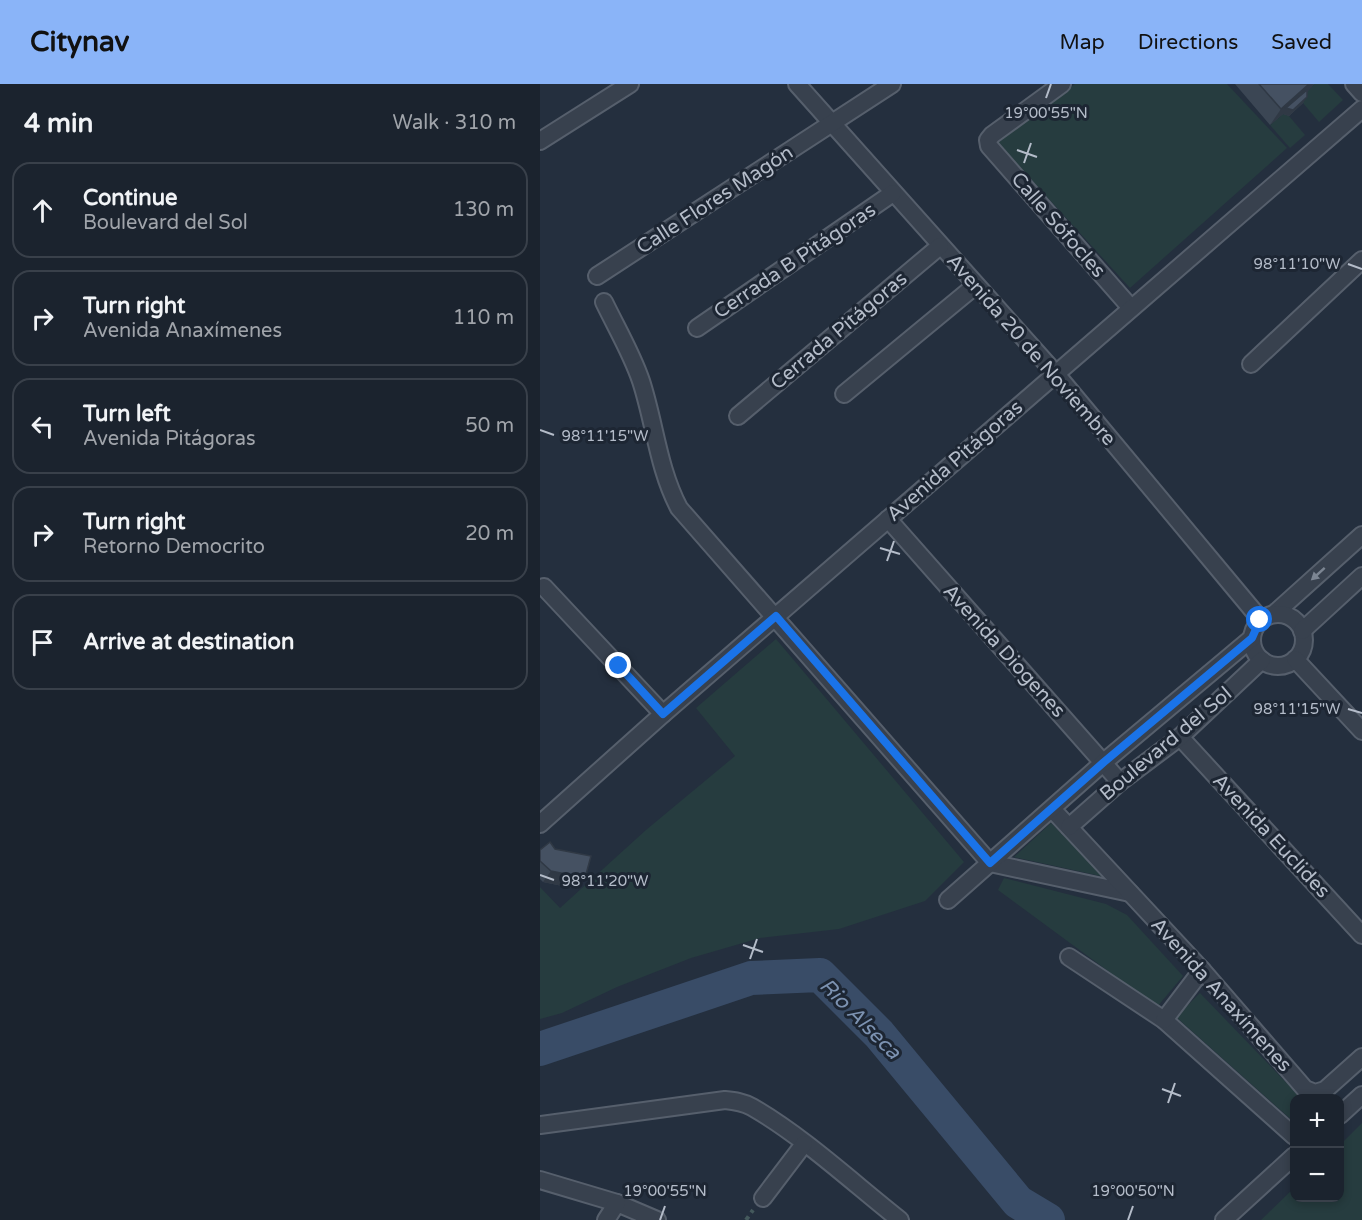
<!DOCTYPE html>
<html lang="en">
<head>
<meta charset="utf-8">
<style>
  :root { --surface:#1b232e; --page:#282f3a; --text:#f1f3f6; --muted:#a0a4aa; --line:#39404a; --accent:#8ab4f8 }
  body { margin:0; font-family:"Varela Round",sans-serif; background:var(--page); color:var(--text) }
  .controls { position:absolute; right:18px; bottom:18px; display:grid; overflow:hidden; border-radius:12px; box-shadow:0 3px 9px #0003 }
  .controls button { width:54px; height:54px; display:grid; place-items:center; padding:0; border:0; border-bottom:2px solid var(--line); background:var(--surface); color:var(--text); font:30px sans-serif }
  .stop { position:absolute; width:18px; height:18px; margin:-14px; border:4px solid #1a73e8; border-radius:50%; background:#fff }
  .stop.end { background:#1a73e8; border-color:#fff; box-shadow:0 2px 6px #0008 }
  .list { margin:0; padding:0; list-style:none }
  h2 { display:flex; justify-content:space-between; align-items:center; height:78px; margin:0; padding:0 24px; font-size:26px }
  h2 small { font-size:20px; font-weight:400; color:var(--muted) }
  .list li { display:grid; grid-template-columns:39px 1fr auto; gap:18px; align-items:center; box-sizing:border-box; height:96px; margin:0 12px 12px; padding:0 12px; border:2px solid var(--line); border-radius:18px }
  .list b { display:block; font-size:22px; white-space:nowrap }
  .list p { margin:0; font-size:20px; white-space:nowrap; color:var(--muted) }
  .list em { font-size:20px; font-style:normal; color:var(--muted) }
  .icon { flex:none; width:33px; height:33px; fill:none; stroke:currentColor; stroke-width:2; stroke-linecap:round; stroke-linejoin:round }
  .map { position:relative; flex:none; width:822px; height:1136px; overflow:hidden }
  header { display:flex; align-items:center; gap:36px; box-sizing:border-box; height:84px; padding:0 30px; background:var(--accent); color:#111 }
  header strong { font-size:28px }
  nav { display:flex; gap:33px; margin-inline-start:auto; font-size:21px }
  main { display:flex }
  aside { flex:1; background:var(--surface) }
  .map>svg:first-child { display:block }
  .green { fill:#263c3f }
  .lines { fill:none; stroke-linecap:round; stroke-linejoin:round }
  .river { stroke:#394c67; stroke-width:34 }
  .minor-casing { stroke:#565f6c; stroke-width:20 }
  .path { stroke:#44595c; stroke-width:4; stroke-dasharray:4.5 4.5; stroke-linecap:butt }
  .minor { stroke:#38414e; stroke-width:16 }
  .wall { fill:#3b4654 }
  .shaded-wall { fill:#303945 }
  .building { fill:#455162; stroke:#303945; stroke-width:1.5 }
  .oneway { fill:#7c8592 }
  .route { stroke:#1a73e8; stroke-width:8 }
  .ticks { fill:none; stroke:#b4bcc9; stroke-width:2 }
  .labels { text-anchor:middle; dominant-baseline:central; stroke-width:6; stroke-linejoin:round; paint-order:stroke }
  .street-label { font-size:20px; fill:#b4bcc9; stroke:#1d2633 }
  .water-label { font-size:21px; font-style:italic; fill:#7c92b1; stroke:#1d2633 }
  .ticks-label { font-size:15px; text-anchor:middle; fill:#b4bcc9; stroke:#1d2633; stroke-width:6; stroke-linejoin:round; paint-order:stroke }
</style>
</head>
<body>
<header>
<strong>Citynav</strong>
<nav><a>Map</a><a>Directions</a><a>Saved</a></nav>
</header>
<main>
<aside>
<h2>4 min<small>Walk · 310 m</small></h2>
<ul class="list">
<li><svg class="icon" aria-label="ahead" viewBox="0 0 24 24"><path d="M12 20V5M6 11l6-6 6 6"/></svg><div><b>Continue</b><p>Boulevard del Sol</p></div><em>130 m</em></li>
<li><svg class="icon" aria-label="right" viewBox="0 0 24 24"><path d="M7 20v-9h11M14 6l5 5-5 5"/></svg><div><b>Turn right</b><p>Avenida Anaxímenes</p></div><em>110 m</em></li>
<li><svg class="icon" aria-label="left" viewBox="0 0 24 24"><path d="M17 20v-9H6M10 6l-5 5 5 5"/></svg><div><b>Turn left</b><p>Avenida Pitágoras</p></div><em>50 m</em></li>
<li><svg class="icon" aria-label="right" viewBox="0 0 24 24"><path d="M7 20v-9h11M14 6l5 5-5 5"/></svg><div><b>Turn right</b><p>Retorno Democrito</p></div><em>20 m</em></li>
<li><svg class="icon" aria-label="arrive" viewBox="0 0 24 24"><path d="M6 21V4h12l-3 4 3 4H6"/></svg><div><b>Arrive at destination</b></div></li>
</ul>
</aside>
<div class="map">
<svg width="822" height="1136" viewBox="0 0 822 1136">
  <rect width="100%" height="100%" fill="#242f3e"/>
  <g class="green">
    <path d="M535,0H687L747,64L590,204L456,57Z"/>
    <path d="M767,0H788L803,16L779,38L763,19V12L771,4Z"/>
    <path d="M743,30L749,32L765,51L750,64L730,41Z"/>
    <path d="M236,555L424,778L385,817L299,845L220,854L151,874L77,903L22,929L0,935V803L20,824L106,746L195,672L156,624Z"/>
    <path d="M511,739L565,793L474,773Z"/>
    <path d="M464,794L566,820L587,831L643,892L617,923L458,806Z"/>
    <path d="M660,909L761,1014H754V1038L636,933Z"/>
    <path d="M822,1039V1136H721L754,1104V1114H800V1061Z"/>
  </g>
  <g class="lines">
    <path class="river" d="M0,965L211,894L280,891L339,950L478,1118L508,1136"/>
    <g class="minor-casing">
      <g id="minor">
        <path d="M257,0L516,290L721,536"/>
        <path d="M522,0L452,51L448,56L449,62L591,224"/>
        <path d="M814,0L822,9"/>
        <path d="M0,57L90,0"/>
        <path d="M57,192L352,0"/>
        <path d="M64,218C76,243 92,270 101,297C115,340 118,384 139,424L450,779L590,809"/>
        <path d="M157,244L353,109"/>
        <path d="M711,280L822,176"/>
        <path d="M304,310L436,201"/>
        <path d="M198,332L400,162"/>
        <path d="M348,435L580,698"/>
        <path d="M4,503L123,630"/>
        <path d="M734,530L822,451"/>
        <circle cx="738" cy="556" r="26"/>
        <path d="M762,547L822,492"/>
        <path d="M755,575L822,647"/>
        <path d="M640,653L822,851"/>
        <path d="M512,725L662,886L765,1005L775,1009L785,1006L822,973"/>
        <path d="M0,740L123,630L822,25"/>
        <path d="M529,743L580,698L640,653L722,576"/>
        <path d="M408,816L564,678L712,554"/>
        <path d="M529,873L624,936L754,1052"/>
        <path d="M624,936L662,886"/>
        <path d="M800,1031L822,1011"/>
        <path d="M0,1041L185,1016C195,1017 203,1018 212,1023C264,1053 313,1099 360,1136"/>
        <path d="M0,1096L77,1119L117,1136"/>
        <path d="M223,1114L264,1060"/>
        <path d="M66,1136L77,1119"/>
        <path d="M684,1136L754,1072"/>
      </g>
    </g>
    <path class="path" d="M206,1136L213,1126"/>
    <use href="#minor" class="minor"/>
  </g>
  <g class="wall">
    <path d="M695,0H774L767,8L763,19L749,32L743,30L730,41Z"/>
    <path d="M0,766L45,794L37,805L3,798L0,795Z"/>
  </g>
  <g class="shaded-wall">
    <path d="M769,0H774L771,4L748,25L767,13L763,19L749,32L743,30L730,41L741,25Z"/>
    <path d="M11,787L45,794L37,805L3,798Z"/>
  </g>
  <g class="building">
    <path d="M719,0H769L741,25Z"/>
    <path d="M767,6V13L753,26L746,24Z"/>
    <path d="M10,758L15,765L51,772L45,794L11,787L0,777V766Z"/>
  </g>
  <defs><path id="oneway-solid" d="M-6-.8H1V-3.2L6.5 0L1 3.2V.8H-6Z" transform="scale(1.5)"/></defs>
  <use class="oneway" href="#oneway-solid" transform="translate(778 490) rotate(138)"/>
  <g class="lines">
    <path class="route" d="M79,582L123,630L236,532L450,779L564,678L712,554L720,536"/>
  </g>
  <path class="ticks" d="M506,14L511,0M477,66L497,73M484,79L491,59M808,180L822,185M0,346L14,351M340,464L360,470M347,477L354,457M808,625L822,629M0,791L14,796M203,861L223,868M210,875L217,855M622,1005L641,1012M628,1019L635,999M120,1136L125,1122M588,1136L593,1122"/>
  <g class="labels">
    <g class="street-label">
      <text transform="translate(175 116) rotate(-33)">Calle Flores Magón</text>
      <text transform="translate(518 141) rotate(49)">Calle Sófocles</text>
      <text transform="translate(255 177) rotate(-34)">Cerrada B Pitágoras</text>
      <text transform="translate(299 247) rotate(-40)">Cerrada Pitágoras</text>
      <text transform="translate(491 266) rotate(49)">Avenida 20 de Noviembre</text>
      <text transform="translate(415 377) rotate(-41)">Avenida Pitágoras</text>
      <text transform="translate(464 567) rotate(48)">Avenida Diogenes</text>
      <text transform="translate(626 660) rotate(-40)">Boulevard del Sol</text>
      <text transform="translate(731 752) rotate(47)">Avenida Euclides</text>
      <text transform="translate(681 911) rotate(48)">Avenida Anaxímenes</text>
    </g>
    <g class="water-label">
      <text transform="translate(320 935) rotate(45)">Rio Alseca</text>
    </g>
  </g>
  <g class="ticks-label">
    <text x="506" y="34">19°00'55"N</text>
    <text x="757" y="185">98°11'10"W</text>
    <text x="65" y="357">98°11'15"W</text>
    <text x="757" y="630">98°11'15"W</text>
    <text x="65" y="802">98°11'20"W</text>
    <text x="125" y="1112">19°00'55"N</text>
    <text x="593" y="1112">19°00'50"N</text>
  </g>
</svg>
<div class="controls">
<button>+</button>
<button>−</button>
</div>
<div class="stop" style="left:720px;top:536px"></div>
<div class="stop end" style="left:79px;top:582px"></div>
</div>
</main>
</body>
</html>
